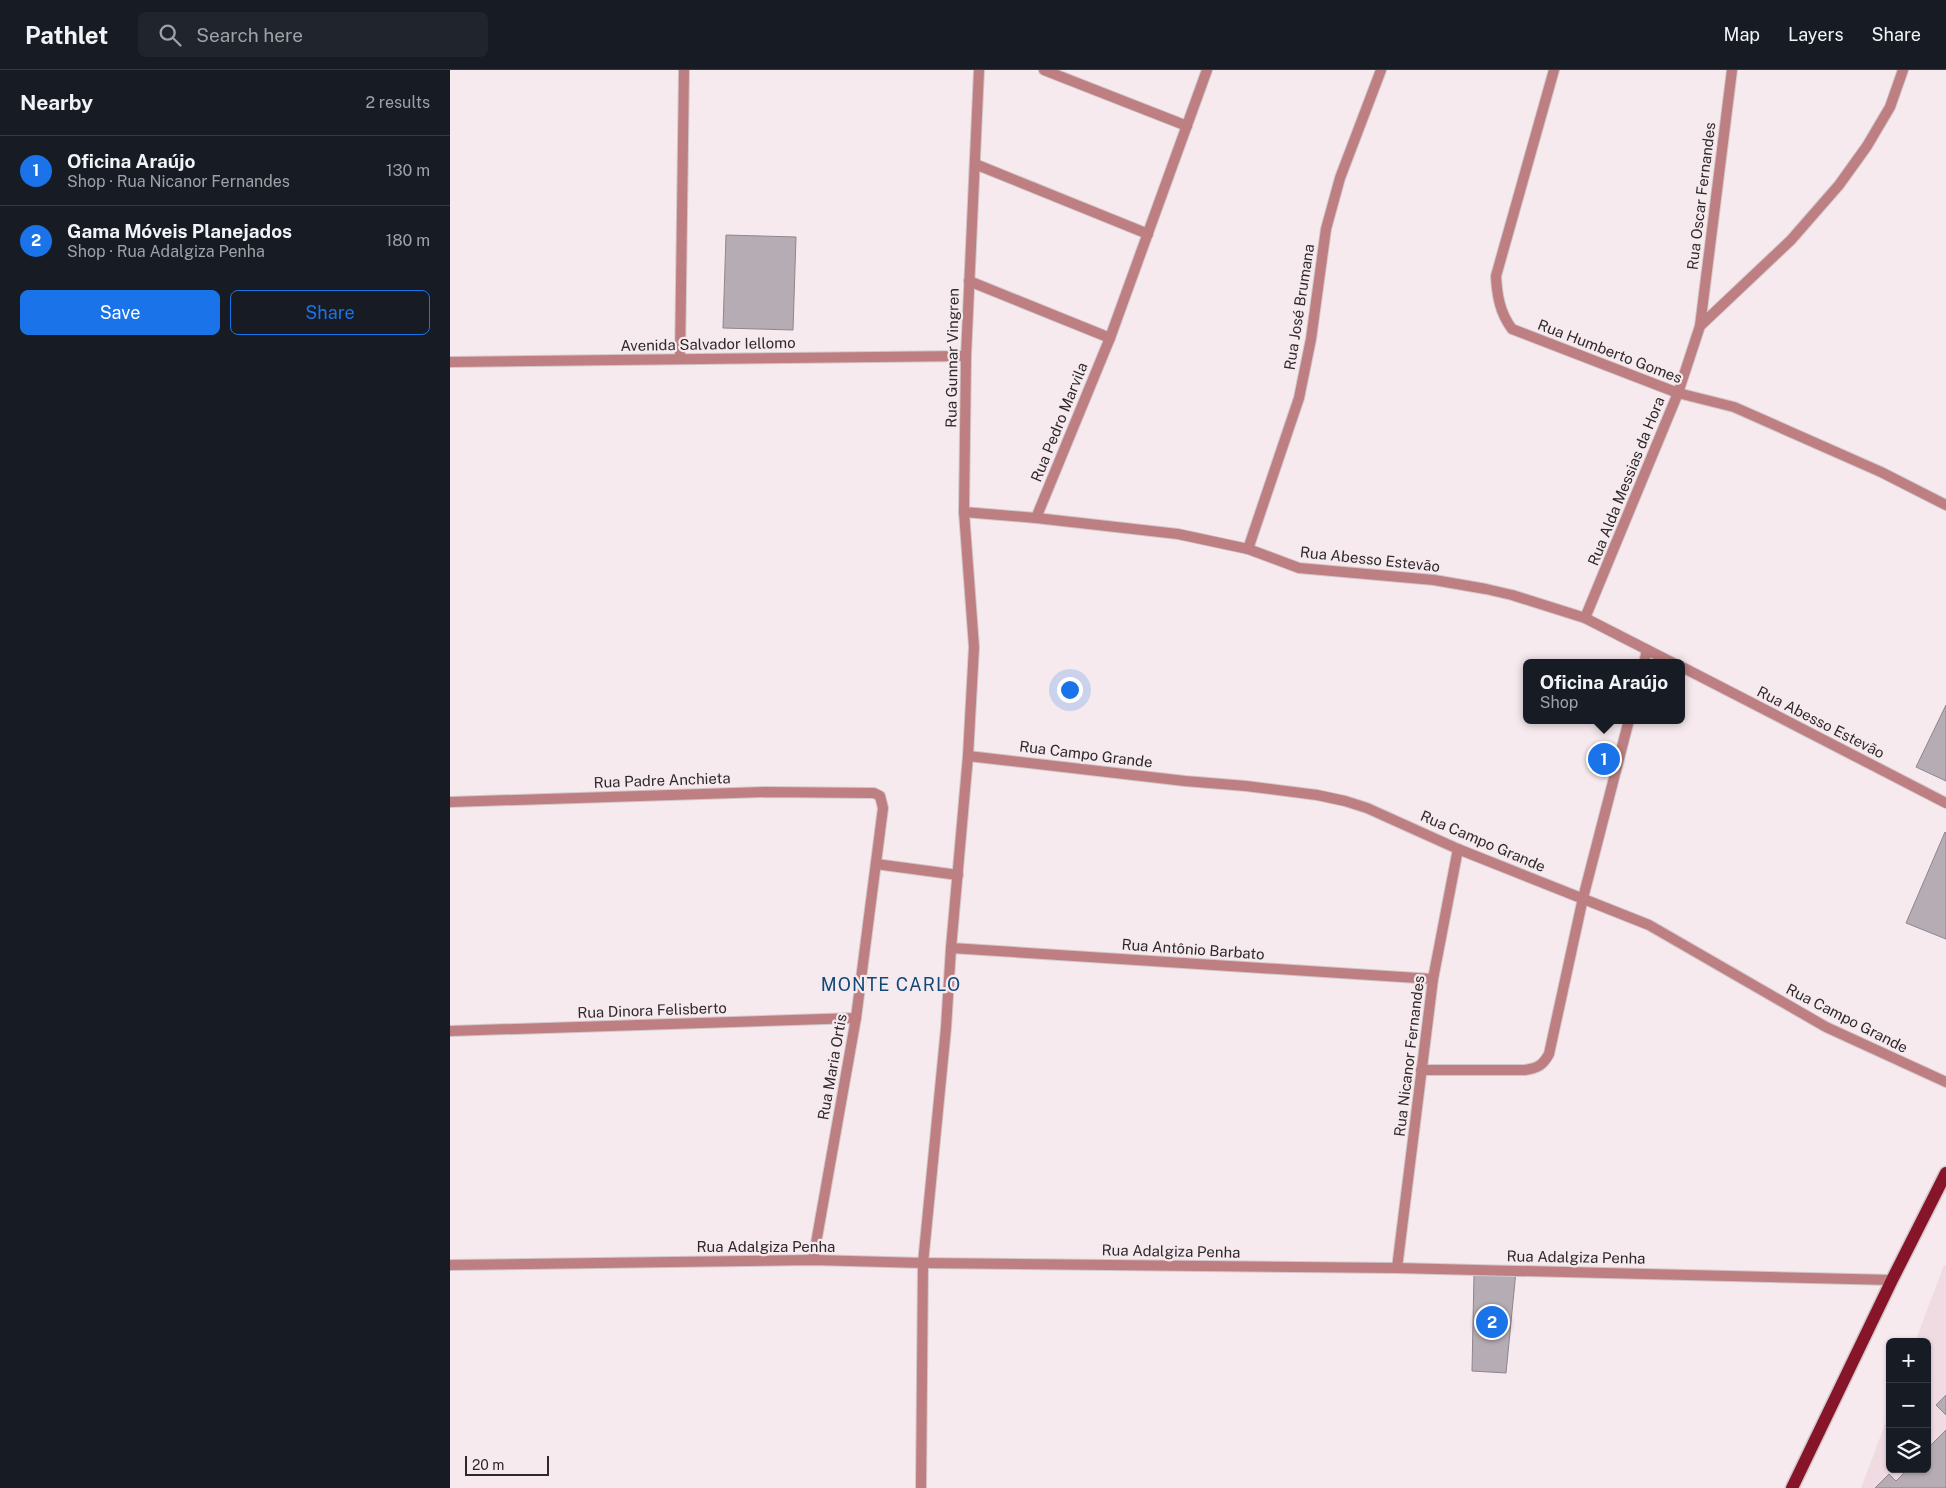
<!DOCTYPE html>
<html lang="en">
<head>
<meta charset="utf-8">
<style>
  :root { --surface:#171b24; --page:#20242c; --text:#f1f3f6; --muted:#9ea1a6; --line:#363941; --accent:#1a73e8 }
  body { margin:0; font-family:"Public Sans",sans-serif; background:var(--page); color:var(--text) }
  .controls { position:absolute; right:15px; bottom:15px; display:grid; overflow:hidden; border-radius:8px; box-shadow:0 1px 4px #0004 }
  .controls button { width:45px; height:45px; display:grid; place-items:center; padding:0; border:0; border-bottom:1px solid var(--line); background:var(--surface); color:var(--text); font:25px sans-serif }
  .scale { position:absolute; left:15px; bottom:12px; width:84px; box-sizing:border-box; padding-left:5px; border:2px solid #2e2a2b; border-top:0; font-size:14px; line-height:18px; white-space:nowrap; color:#2e2a2b; -webkit-text-stroke:4px #f7eaee; paint-order:stroke }
  .you { position:absolute; left:619px; top:619px; width:18px; height:18px; margin:-12px; border:4px solid #fff; border-radius:50%; background:#1a73e8; box-shadow:0 0 0 8px #1a73e833 }
  .badge { display:grid; place-items:center; width:32px; height:32px; border-radius:50%; background:var(--accent); color:#fff; font-size:16px; font-weight:700 }
  .pin { position:absolute; translate:-50% -50%; border:2px solid #fff; box-shadow:0 1px 5px #0006 }
  .popup { position:absolute; left:1073px; top:589px; width:162px; height:65px; box-sizing:border-box; display:grid; place-content:center; border-radius:8px; background:var(--surface); filter:drop-shadow(0 1px 4px #0005); font-size:16px; white-space:nowrap; color:var(--muted) }
  .popup b { font-size:19px; color:var(--text) }
  .popup::after { content:''; position:absolute; left:50%; top:100%; margin-left:-10px; border:10px solid transparent; border-top-color:var(--surface) }
  .list { margin:0; padding:0; list-style:none }
  h2 { display:flex; justify-content:space-between; align-items:center; height:65px; margin:0; padding:0 20px; font-size:21px }
  h2 small { font-size:16px; font-weight:400; color:var(--muted) }
  .list li { display:grid; grid-template-columns:32px 1fr auto; gap:15px; align-items:center; box-sizing:border-box; height:70px; padding:0 20px; border-top:1px solid var(--line) }
  .list b { display:block; font-size:19px; white-space:nowrap }
  .list p { margin:0; font-size:16px; white-space:nowrap; color:var(--muted) }
  .list em { font-size:16px; font-style:normal; color:var(--muted) }
  .actions { display:flex; gap:10px; padding:15px 20px }
  .actions a { flex:1; padding:11px 0; border:1px solid var(--accent); border-radius:8px; text-align:center; font-size:18px; color:var(--accent) }
  .actions .main { background:var(--accent); color:#fff }
  .icon { flex:none; width:28px; height:28px; fill:none; stroke:currentColor; stroke-width:2; stroke-linecap:round; stroke-linejoin:round }
  .map { position:relative; flex:none; width:1496px; height:1418px; overflow:hidden }
  header { display:flex; align-items:center; gap:30px; box-sizing:border-box; height:70px; padding:0 25px; background:var(--surface); border-bottom:1px solid var(--line) }
  header strong { font-size:24px }
  nav { display:flex; gap:28px; margin-inline-start:auto; font-size:18px }
  .search { width:350px; height:45px; background:var(--page); display:flex; align-items:center; gap:12px; box-sizing:border-box; padding:0 18px; border-radius:8px; color:var(--muted); font-size:19px }
  main { display:flex }
  aside { flex:1; background:var(--surface) }
  .map>svg:first-child { display:block }
  .built { fill:#f1dbe2 }
  .building { fill:#b6acb4; stroke:#8f858c }
  .lines { fill:none; stroke-linecap:round; stroke-linejoin:round }
  .lane-casing { stroke:#d3c7cb; stroke-width:12 }
  .street-casing { stroke:#d3c7cb; stroke-width:12 }
  .primary-casing { stroke:#d3c7cb; stroke-width:15 }
  .lane { stroke:#bd7f81; stroke-width:10 }
  .street { stroke:#bd7f81; stroke-width:10 }
  .primary { stroke:#86152a; stroke-width:12 }
  .labels { text-anchor:middle; dominant-baseline:central; stroke-width:4.5; stroke-linejoin:round; paint-order:stroke }
  .street-label { font-size:15px; fill:#2e2a2b; stroke:#f7eaee }
  .quarter-label { font-size:18px; letter-spacing:1px; fill:#0f497a; stroke:#f7eaee }
</style>
</head>
<body>
<header>
<strong>Pathlet</strong>
<div class="search"><svg class="icon" aria-label="search" viewBox="0 0 24 24"><circle cx="10" cy="10" r="6"/><path d="M15 15l6 6"/></svg>Search here</div>
<nav><a>Map</a><a>Layers</a><a>Share</a></nav>
</header>
<main>
<aside>
<h2>Nearby<small>2 results</small></h2>
<ul class="list">
<li><span class="badge">1</span><div><b>Oficina Araújo</b><p>Shop · Rua Nicanor Fernandes</p></div><em>130 m</em></li>
<li><span class="badge">2</span><div><b>Gama Móveis Planejados</b><p>Shop · Rua Adalgiza Penha</p></div><em>180 m</em></li>
</ul>
<div class="actions"><a class="main">Save</a><a>Share</a></div>
</aside>
<div class="map">
<svg width="1496" height="1418" viewBox="0 0 1496 1418">
  <rect width="100%" height="100%" fill="#f7eaee"/>
  <path class="built" d="M1494,1195L1496,1196V1418H1411L1440,1341V1399H1477V1272H1465Z"/>
  <g class="building">
    <path d="M276,165L346,167L343,260L273,258Z"/>
    <path d="M1496,635V711L1466,697Z"/>
    <path d="M1495,762L1496,763V869L1456,853Z"/>
    <path d="M1066,1201L1056,1303L1022,1301L1024,1204Z"/>
    <path d="M1496,1325V1345L1486,1335Z"/>
    <path d="M1496,1360V1418H1425L1439,1404L1446,1411L1458,1399H1477V1379Z"/>
  </g>
  <g class="lines">
    <g class="lane-casing">
      <path id="lane" d="M473,1193L496,958L501,878"/>
    </g>
    <g class="street-casing">
      <g id="street">
        <path d="M529,0L516,286L514,442L524,577L518,686L501,878L983,909"/>
        <path d="M594,0L737,56"/>
        <path d="M1104,0L1046,206C1047,226 1050,243 1062,259L1228,323L1284,337L1431,402L1496,435"/>
        <path d="M525,94L698,164"/>
        <path d="M519,211L660,268"/>
        <path d="M1250,256L1282,0"/>
        <path d="M230,289L234,0"/>
        <path d="M0,292L516,286"/>
        <path d="M514,442L586,448L728,464L798,479L849,498L984,510L1036,519L1062,525L1135,548L1223,593"/>
        <path d="M586,448L660,268L757,0"/>
        <path d="M798,479L849,328L861,269L876,159L890,108L931,0"/>
        <path d="M1135,548L1228,323L1250,256L1341,170L1389,115L1417,76L1440,37L1453,0"/>
        <path d="M1194,593L1197,580"/>
        <path d="M1232,597L1496,733"/>
        <path d="M518,686L735,711L796,716L867,725L895,731L917,738L1008,779L1199,855L1376,957L1496,1012"/>
        <path d="M0,732L316,722L424,723L430,726L433,738L406,948L363,1190"/>
        <path d="M426,794L508,805"/>
        <path d="M0,961L406,948"/>
        <path d="M971,1000H1075C1088,998 1093,995 1099,984L1133,828L1179,650"/>
        <path d="M0,1195L363,1190L473,1193L947,1198L1442,1210"/>
        <path d="M947,1198L983,909L1008,779"/>
        <path d="M471,1418L473,1193"/>
      </g>
    </g>
    <g class="primary-casing">
      <path id="primary" d="M1342,1418L1442,1210L1496,1103"/>
    </g>
    <use href="#lane" class="lane"/>
    <use href="#street" class="street"/>
    <use href="#primary" class="primary"/>
  </g>
  <g class="labels">
    <g class="street-label">
      <text transform="translate(1251 126) rotate(-83)">Rua Oscar Fernandes</text>
      <text transform="translate(849 237) rotate(-81)">Rua José Brumana</text>
      <text transform="translate(258 274) rotate(-1)">Avenida Salvador Iellomo</text>
      <text transform="translate(1160 281) rotate(21)">Rua Humberto Gomes</text>
      <text transform="translate(502 288) rotate(-89)">Rua Gunnar Vingren</text>
      <text transform="translate(609 352) rotate(-68)">Rua Pedro Marvila</text>
      <text transform="translate(1176 411) rotate(-68)">Rua Alda Messias da Hora</text>
      <text transform="translate(920 489) rotate(6)">Rua Abesso Estevão</text>
      <text transform="translate(1371 652) rotate(27)">Rua Abesso Estevão</text>
      <text transform="translate(636 684) rotate(7)">Rua Campo Grande</text>
      <text transform="translate(212 710) rotate(-2)">Rua Padre Anchieta</text>
      <text transform="translate(1033 771) rotate(23)">Rua Campo Grande</text>
      <text transform="translate(743 879) rotate(4)">Rua Antônio Barbato</text>
      <text transform="translate(202 940) rotate(-2)">Rua Dinora Felisberto</text>
      <text transform="translate(1397 948) rotate(27)">Rua Campo Grande</text>
      <text transform="translate(959 986) rotate(-83)">Rua Nicanor Fernandes</text>
      <text transform="translate(382 997) rotate(-80)">Rua Maria Ortis</text>
      <text x="316" y="1176">Rua Adalgiza Penha</text>
      <text transform="translate(721 1181) rotate(1)">Rua Adalgiza Penha</text>
      <text transform="translate(1126 1187) rotate(1)">Rua Adalgiza Penha</text>
    </g>
    <g class="quarter-label">
      <text x="441" y="914">MONTE CARLO</text>
    </g>
  </g>
</svg>
<div class="controls">
<button>+</button>
<button>−</button>
<button><svg class="icon" aria-label="layers" viewBox="0 0 24 24"><path d="M12 4l9 5-9 5-9-5zM3 14l9 5 9-5"/></svg></button>
</div>
<div class="scale">20 m</div>
<div class="you"></div>
<div class="pin badge" style="left:1154px;top:689px">1</div>
<div class="popup"><b>Oficina Araújo</b>Shop</div>
<div class="pin badge" style="left:1042px;top:1252px">2</div>
</div>
</main>
</body>
</html>
